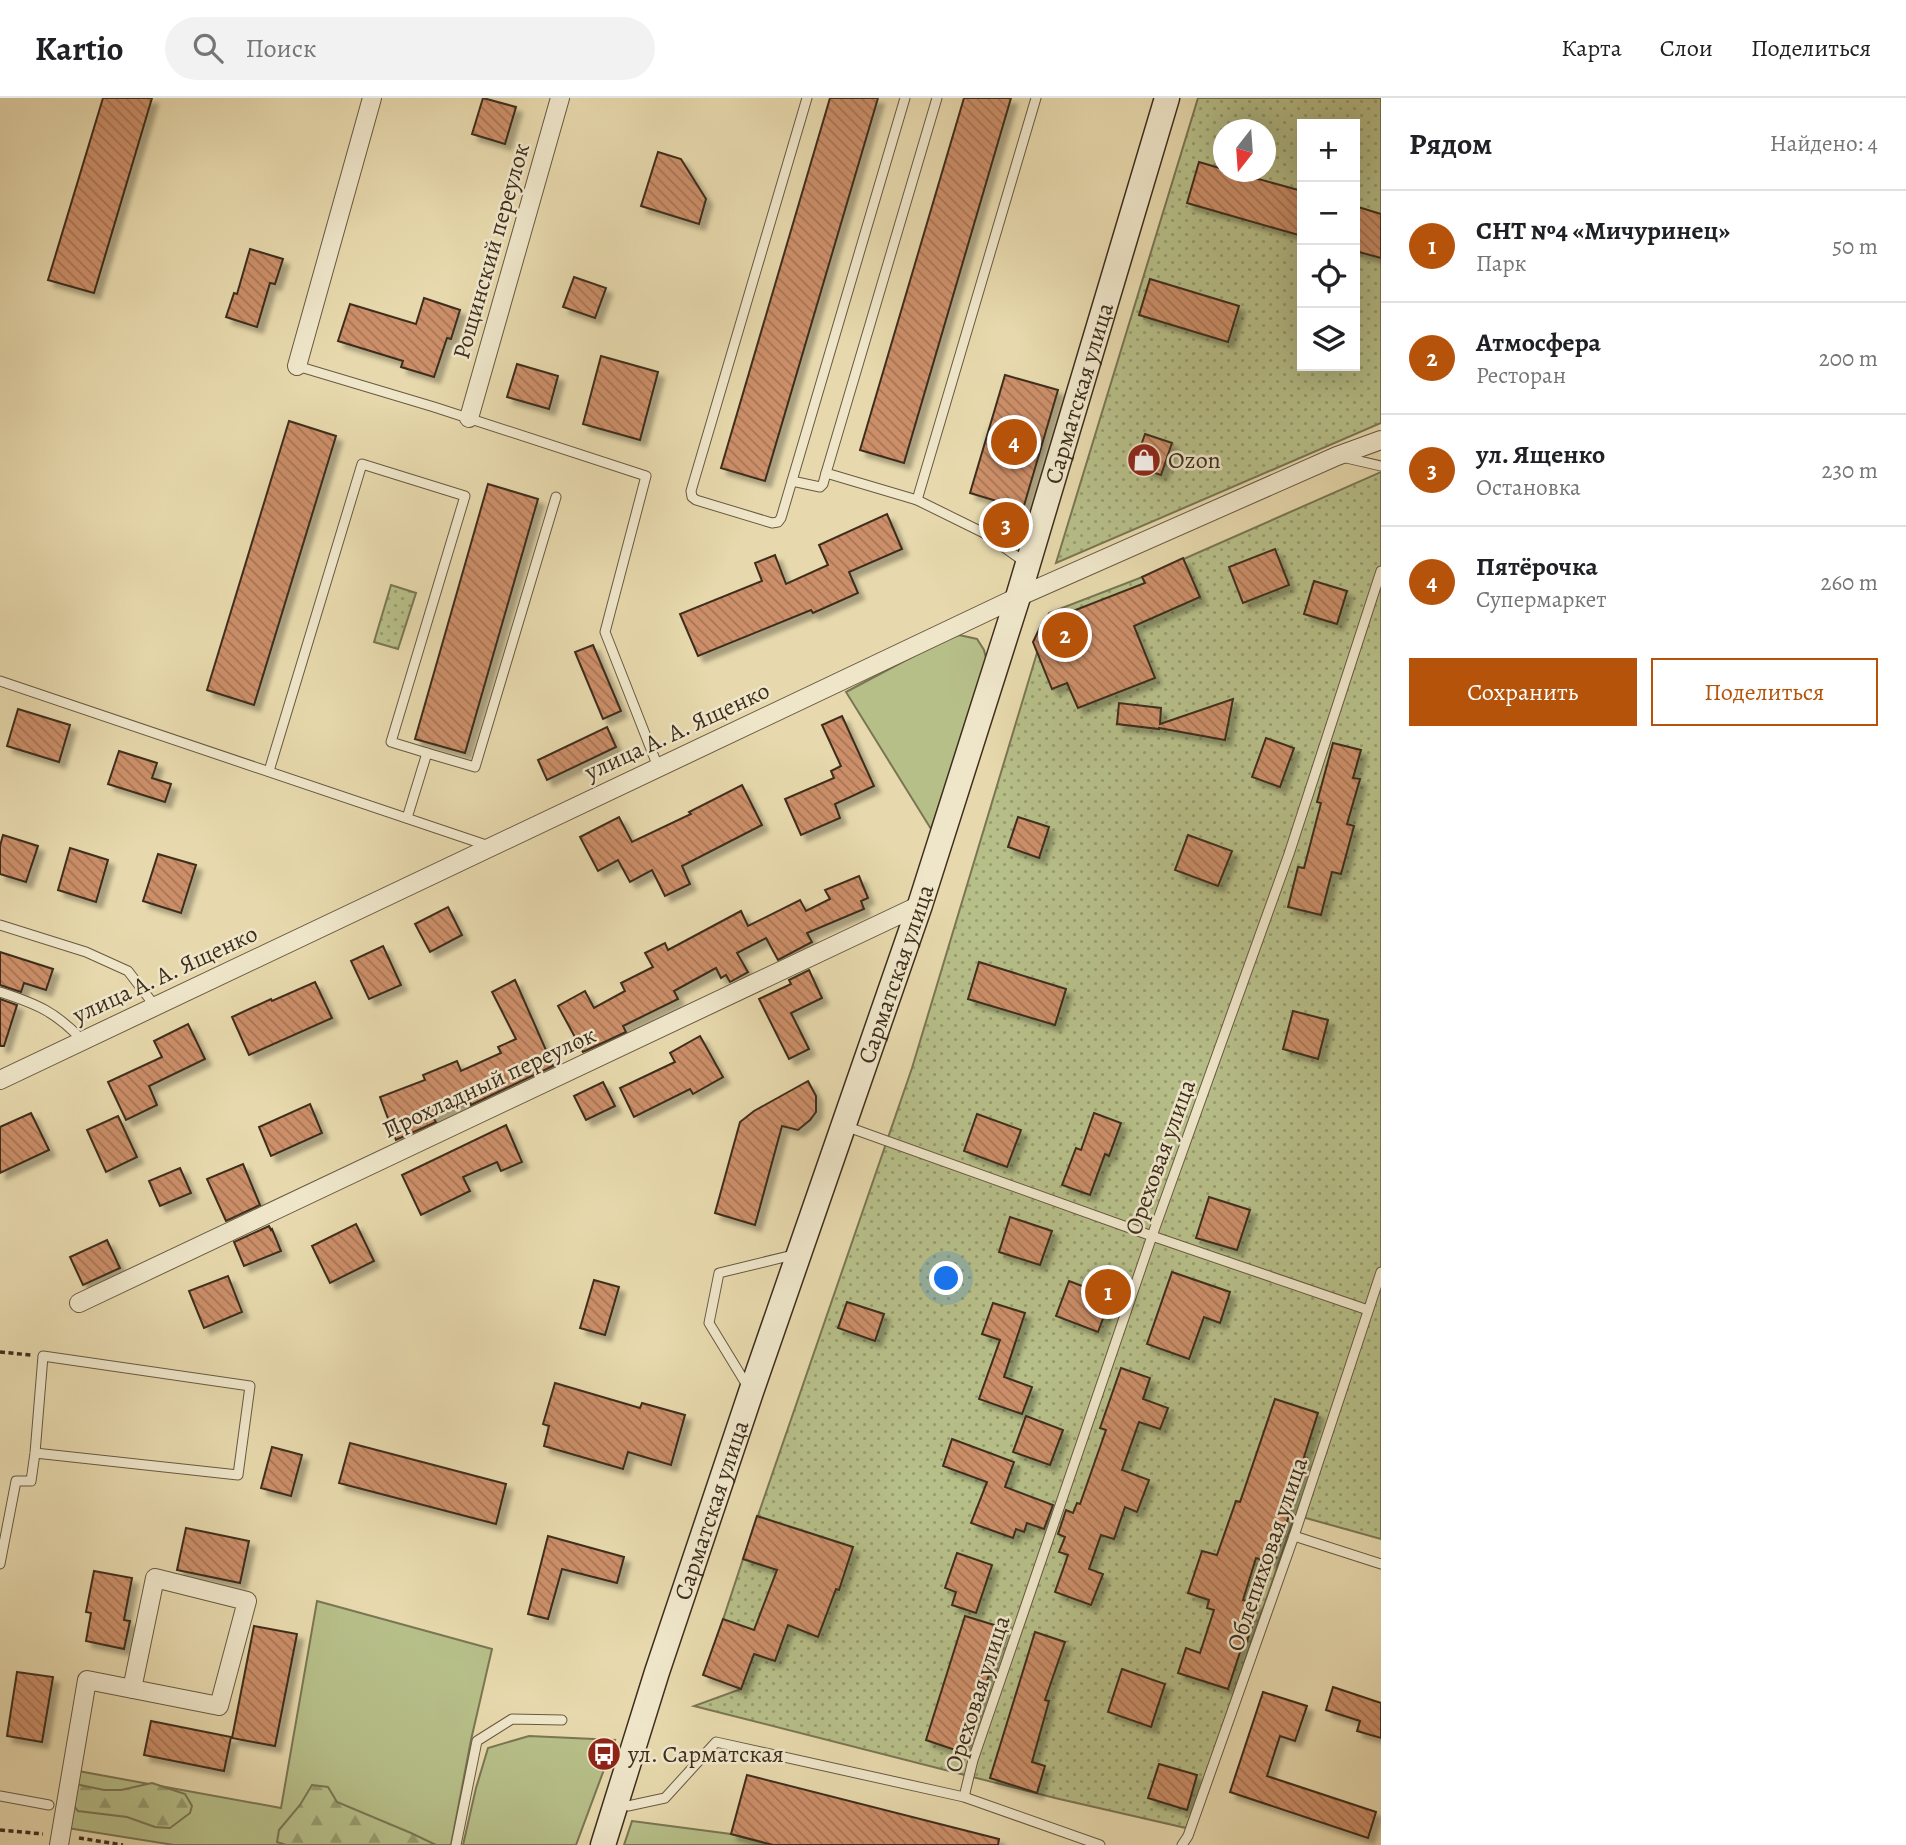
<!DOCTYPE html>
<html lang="ru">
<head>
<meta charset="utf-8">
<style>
  :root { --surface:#fff; --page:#f2f2f2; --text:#202124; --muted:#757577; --line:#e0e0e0; --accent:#b45309 }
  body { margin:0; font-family:Alegreya,serif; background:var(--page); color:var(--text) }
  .controls { position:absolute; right:21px; top:21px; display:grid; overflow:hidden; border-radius:0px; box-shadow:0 7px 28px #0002 }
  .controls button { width:63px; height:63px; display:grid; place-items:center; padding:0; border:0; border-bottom:2px solid var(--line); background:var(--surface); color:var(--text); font:35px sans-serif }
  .compass { position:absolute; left:1213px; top:21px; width:63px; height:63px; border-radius:50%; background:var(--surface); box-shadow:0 7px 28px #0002; rotate:197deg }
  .you { position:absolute; left:947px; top:1181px; width:24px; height:24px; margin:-18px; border:5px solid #fff; border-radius:50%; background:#1a73e8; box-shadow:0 0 0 10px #1a73e833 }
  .badge { display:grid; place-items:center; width:46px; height:46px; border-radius:50%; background:var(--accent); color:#fff; font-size:23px; font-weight:700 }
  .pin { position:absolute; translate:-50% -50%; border:4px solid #fff; box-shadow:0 2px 7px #0006 }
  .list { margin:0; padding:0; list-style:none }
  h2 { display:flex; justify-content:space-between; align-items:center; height:91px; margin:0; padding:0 28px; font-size:30px }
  h2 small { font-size:23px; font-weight:400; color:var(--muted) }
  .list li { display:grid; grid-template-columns:46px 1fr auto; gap:21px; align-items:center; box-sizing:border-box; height:112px; padding:0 28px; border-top:2px solid var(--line) }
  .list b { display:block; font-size:26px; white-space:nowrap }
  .list p { margin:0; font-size:23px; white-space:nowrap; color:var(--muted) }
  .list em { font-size:23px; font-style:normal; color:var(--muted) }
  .actions { display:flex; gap:14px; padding:21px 28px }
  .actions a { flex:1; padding:16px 0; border:2px solid var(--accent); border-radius:0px; text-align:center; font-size:24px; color:var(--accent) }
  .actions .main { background:var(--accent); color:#fff }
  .icon { flex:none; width:38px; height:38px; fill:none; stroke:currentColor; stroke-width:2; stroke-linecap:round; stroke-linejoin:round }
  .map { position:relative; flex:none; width:1381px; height:1747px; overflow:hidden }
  header { display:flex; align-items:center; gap:42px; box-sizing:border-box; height:98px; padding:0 35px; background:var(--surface); border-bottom:2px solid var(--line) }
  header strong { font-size:33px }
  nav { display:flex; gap:38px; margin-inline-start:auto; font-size:24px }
  .search { width:490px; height:63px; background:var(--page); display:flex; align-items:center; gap:18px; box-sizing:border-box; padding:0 24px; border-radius:38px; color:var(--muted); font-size:26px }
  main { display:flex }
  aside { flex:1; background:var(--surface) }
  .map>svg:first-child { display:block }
  .grass { fill:#b7bf89; stroke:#7a7654; stroke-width:2 }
  .forest { fill:url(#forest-firs); stroke:#7a7654; stroke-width:2 }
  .park { fill:url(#park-dots); stroke:#7a7654; stroke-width:2; fill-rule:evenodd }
  .building { fill:url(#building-back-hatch); stroke:#3e2e1e; stroke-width:2; filter:url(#shadow) }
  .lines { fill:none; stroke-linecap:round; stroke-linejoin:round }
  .service-casing { stroke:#685942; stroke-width:11 }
  .minor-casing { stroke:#685942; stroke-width:20 }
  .secondary-casing { stroke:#3e2e1e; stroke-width:27 }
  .path { stroke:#3e2e1e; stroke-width:3.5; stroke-dasharray:5 3.5; stroke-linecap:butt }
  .service { stroke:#efe6ca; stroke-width:9 }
  .minor { stroke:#efe6ca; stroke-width:18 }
  .secondary { stroke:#efe6ca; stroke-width:24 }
  .labels { text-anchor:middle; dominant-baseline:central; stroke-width:5; stroke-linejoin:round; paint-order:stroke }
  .street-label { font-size:24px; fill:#3e2e1e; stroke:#efe6ca }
  .poi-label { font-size:24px; fill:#3e2e1e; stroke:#efe6ca; text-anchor:start }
</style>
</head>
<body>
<header>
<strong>Kartio</strong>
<div class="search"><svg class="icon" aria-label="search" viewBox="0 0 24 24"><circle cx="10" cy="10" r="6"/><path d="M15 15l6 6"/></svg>Поиск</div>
<nav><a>Карта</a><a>Слои</a><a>Поделиться</a></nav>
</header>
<main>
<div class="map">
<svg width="1381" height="1747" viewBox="0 0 1381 1747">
  <defs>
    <pattern id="forest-firs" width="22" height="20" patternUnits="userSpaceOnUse" patternTransform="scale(1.75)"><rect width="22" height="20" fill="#b7bf89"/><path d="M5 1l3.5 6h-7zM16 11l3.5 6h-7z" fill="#969c6f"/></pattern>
    <pattern id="park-dots" width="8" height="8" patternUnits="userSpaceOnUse" patternTransform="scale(1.75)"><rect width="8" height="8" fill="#b7bf89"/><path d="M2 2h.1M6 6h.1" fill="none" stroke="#969c6f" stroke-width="1.8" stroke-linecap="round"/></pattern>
    <pattern id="building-back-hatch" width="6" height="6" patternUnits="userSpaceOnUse" patternTransform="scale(1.75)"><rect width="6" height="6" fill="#cc8f69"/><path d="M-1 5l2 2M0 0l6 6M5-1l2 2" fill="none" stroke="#a77556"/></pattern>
    <filter id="shadow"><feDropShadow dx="6" dy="6" stdDeviation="2" flood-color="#0004"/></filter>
  </defs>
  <rect width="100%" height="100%" fill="#e7d9ad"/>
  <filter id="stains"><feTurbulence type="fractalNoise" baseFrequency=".00286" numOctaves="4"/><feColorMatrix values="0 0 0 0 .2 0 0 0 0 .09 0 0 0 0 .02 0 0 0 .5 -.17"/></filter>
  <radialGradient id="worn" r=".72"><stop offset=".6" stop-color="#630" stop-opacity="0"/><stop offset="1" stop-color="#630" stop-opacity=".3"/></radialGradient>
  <g class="grass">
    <path d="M959,537L977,541L984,552L987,564L931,731L846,594L942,543Z"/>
    <path d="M317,1503L492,1551L471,1642L451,1747H174L67,1730L78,1673L281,1710Z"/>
    <path d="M529,1638L615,1642L576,1747H463L476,1690L488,1650Z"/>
    <path d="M632,1723L731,1736L773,1747H624Z"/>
  </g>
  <g class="forest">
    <path d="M152,1685L185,1696L192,1708L190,1715L170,1730L155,1729L127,1719L78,1713L71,1704L75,1686L104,1692H121Z"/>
    <path d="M312,1687L328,1689L337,1704L411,1735L436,1747H286L277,1744L279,1732L300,1707Z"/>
  </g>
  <g class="park">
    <path d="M1198,0H1381V325L1056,465ZM1302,26H1355V268H1302ZM1224,32H1266V74H1224Z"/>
    <path d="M1381,374V1441L1295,1417L1201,1691L1186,1730L1055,1700L694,1608L741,1591L716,1543L743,1461L912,970L1049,515L1145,478Z"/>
    <path d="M391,487L416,495L398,551L374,544Z"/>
  </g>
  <g class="building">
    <path d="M103,0H152L94,195L48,182Z"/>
    <path d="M483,0L516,9L505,46L472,36Z"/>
    <path d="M830,0H878L765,383L721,370Z"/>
    <path d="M964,0H1011L904,365L860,352Z"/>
    <path d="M658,54L681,61L706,101L699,126L641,108Z"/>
    <path d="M1199,64L1223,71V74H1233L1302,93V138L1187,105Z"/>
    <path d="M1355,108L1381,116V160L1355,153Z"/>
    <path d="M250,151L283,161L275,186L270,185L257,229L226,219L234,195L237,196Z"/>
    <path d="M574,179L606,190L595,220L563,209Z"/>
    <path d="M1150,181L1239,208L1228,244L1139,217Z"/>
    <path d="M424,200L460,212L451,241L447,240L434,279L401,269L403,263L338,243L350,206L416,226Z"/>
    <path d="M601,258L658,274L640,342L583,326Z"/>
    <path d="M517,266L558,278L549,311L507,299Z"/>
    <path d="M1005,277L1058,292L1023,411L970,395Z"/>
    <path d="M289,323L336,338L254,607L207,592Z"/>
    <path d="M1145,336L1172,345L1161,377L1134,368Z"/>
    <path d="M488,386L538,401L465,655L415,641Z"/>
    <path d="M887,416L902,451L849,474L858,495L813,515L811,512L698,558L680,516L762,483L755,465L775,457L786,486L828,467L819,447Z"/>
    <path d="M1275,451L1289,487L1243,505L1229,469Z"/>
    <path d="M1183,460L1200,499L1134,528L1155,580L1078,610L1067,585L1052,591L1033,544L1042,525L1145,485L1142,479Z"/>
    <path d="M1314,483L1347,493L1337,526L1304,516Z"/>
    <path d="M593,547L621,613L603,621L575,554Z"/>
    <path d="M1233,601L1225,642L1159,630V631L1117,626L1119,605L1161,610L1160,626Z"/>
    <path d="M18,611L70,627L59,664L7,648Z"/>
    <path d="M842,618L874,688L835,706L840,720L801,737L785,701L834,680L831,673L841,668L822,627Z"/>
    <path d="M607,629L616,649L547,682L538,662Z"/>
    <path d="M1266,640L1294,650L1280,689L1252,679Z"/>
    <path d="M1333,645L1361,652L1353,680L1360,681L1347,726L1354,728L1341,776L1332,774L1321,817L1288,809L1298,769L1304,770L1321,705L1317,704Z"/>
    <path d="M119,653L157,665L152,680L171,686L165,704L108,686Z"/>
    <path d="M742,687L762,727L682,768L690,786L665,798L652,772L630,784L618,762L598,773L580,739L619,719L632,744L691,716L689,714Z"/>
    <path d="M1018,719L1049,729L1039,760L1008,749Z"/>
    <path d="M3,737L38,748L26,784L0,776V748Z"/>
    <path d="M1188,737L1232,753L1218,788L1175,772Z"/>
    <path d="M70,750L108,762L96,804L58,792Z"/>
    <path d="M158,756L196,767L181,815L143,803Z"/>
    <path d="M859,778L868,800L861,803L864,811L807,835L812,844L778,862L766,840L737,855L748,874L730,884L726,877L721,880L716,870L674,893L678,901L623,928L626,934L583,954L558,908L585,893L594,910L625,893L621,885L653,869L645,855L665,845L668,852L741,813L748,828L800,802L806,813L830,801L825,792Z"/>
    <path d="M448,809L462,837L430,854L415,826Z"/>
    <path d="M383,848L401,887L369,901L351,863Z"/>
    <path d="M0,854L53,871L46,892L24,885L21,894L0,887Z"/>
    <path d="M979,864L1066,891L1055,927L968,901Z"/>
    <path d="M809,872L822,900L791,915L809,951L789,961L759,901L791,886L789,882Z"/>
    <path d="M515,882L553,968L471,1007L470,1004L433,1019L436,1024L396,1042L380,999L425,982L423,977L457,963L461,973L501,955L498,949L516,941L492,894Z"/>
    <path d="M315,884L332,920L249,957L232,919L271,901L272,903Z"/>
    <path d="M0,901L17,907L4,948H0Z"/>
    <path d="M1293,913L1328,922L1318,961L1283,951Z"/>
    <path d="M188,926L205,961L149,988L157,1007L126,1022L108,984L162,959L154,943Z"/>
    <path d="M700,938L723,979L693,996L690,991L634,1019L620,990L675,964L670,955Z"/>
    <path d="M808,983L816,998V1014L810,1022L798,1032L782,1028L755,1127L715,1115L740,1024L754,1013Z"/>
    <path d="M603,984L615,1008L586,1022L574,998Z"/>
    <path d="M310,1006L322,1035L271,1058L259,1029Z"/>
    <path d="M31,1015L49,1052L0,1075V1029Z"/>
    <path d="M1094,1015L1121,1025L1109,1058L1105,1056L1090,1097L1062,1087L1076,1050L1081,1052Z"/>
    <path d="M977,1016L1021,1032L1007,1069L964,1053Z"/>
    <path d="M118,1018L137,1059L106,1074L87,1032Z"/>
    <path d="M506,1027L522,1064L501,1073L497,1064L463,1079L470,1093L421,1117L402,1077Z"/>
    <path d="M243,1066L260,1107L226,1123L207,1081Z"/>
    <path d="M180,1070L191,1095L160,1108L149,1083Z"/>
    <path d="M1209,1099L1250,1112L1237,1152L1196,1140Z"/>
    <path d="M1010,1119L1052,1133L1040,1167L999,1154Z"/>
    <path d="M356,1126L374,1163L330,1185L312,1148Z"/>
    <path d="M269,1128L271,1132L272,1131L281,1153L244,1168L234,1144Z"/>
    <path d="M107,1142L120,1170L83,1187L70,1159Z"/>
    <path d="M1172,1174L1230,1194L1220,1225L1204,1219L1189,1261L1147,1246Z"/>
    <path d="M228,1178L242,1214L204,1230L189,1193Z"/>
    <path d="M594,1182L619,1189L605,1237L580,1230Z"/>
    <path d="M1069,1183L1111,1199L1098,1234L1056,1218Z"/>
    <path d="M847,1204L884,1216L875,1243L838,1230Z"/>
    <path d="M993,1205L1025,1215L1004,1279L1032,1289L1022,1316L979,1301L1000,1242L982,1236Z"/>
    <path d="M1121,1270L1150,1280L1143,1301L1168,1310L1160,1331L1139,1324L1122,1372L1149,1382L1137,1414L1125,1409L1114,1441L1101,1437L1089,1471L1103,1476L1091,1507L1055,1494L1068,1457L1059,1454L1065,1439L1058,1436L1066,1412L1073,1415L1077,1405L1080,1406L1106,1332L1100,1330Z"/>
    <path d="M555,1285L640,1310L642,1305L685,1317L671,1367L628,1354L623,1371L544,1348L549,1328L543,1326Z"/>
    <path d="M1275,1301L1318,1315L1304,1359L1307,1360L1274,1465L1256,1460L1243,1502L1259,1507L1245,1549L1242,1548L1228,1591L1178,1575L1186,1550L1200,1555L1214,1512L1207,1510L1209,1502L1188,1495L1202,1453L1217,1457L1236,1403L1240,1404Z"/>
    <path d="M1026,1318L1063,1332L1050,1367L1013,1354Z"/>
    <path d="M952,1341L1014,1364L1005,1389L1053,1407L1044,1431L1027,1425L1024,1434L1016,1431L1013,1440L971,1425L987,1384L943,1368Z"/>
    <path d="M350,1345L506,1386L496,1426L339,1385Z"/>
    <path d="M272,1349L302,1357L291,1398L261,1390Z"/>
    <path d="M757,1418L853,1449L839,1492L836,1491L818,1539L788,1527L775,1563L754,1556L741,1591L703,1577L723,1521L754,1532L777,1472L743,1461Z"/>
    <path d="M186,1430L249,1443L240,1485L177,1472Z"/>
    <path d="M548,1438L624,1459L617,1485L562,1471L548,1521L528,1516Z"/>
    <path d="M957,1455L992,1467L976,1515L952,1507L956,1494L945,1490Z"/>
    <path d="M94,1473L132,1480L124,1522L130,1523L124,1551L86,1543L91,1515L86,1514Z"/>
    <path d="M965,1518L1004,1530L964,1655L926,1642Z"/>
    <path d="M254,1528L297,1536L275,1648L232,1640Z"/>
    <path d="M1035,1534L1065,1544L1045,1602L1049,1603L1032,1664L1045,1668L1037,1695L990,1680Z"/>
    <path d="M1122,1571L1165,1586L1151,1629L1108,1614Z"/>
    <path d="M17,1574L53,1579L42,1644L7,1638Z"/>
    <path d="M1333,1589L1381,1605V1640L1357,1633L1360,1623L1326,1612Z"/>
    <path d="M1263,1594L1307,1608L1295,1643L1280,1638L1267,1678L1376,1714L1368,1740L1230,1694Z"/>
    <path d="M151,1623L231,1639L224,1673L144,1657Z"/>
    <path d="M1159,1666L1197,1677L1187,1712L1148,1700Z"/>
    <path d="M747,1677L999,1741L998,1747H773L731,1736Z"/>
  </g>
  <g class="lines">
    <g class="service-casing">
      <g id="service">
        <path d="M807,0L691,393L692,399L696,402L772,425L778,424L781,420L905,0"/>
        <path d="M937,0L826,375L917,402L984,435L1026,465"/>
        <path d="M297,268L434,309L646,378L605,534L658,669"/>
        <path d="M1342,359L1381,368"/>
        <path d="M792,383L820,389L823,386L826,375"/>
        <path d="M917,402L1036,0"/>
        <path d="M0,583L489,748"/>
        <path d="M427,655L475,669L556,399"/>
        <path d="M269,673L362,366L465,398L391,644L427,655L407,720"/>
        <path d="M0,827L86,854L128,873L155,908"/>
        <path d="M0,894C37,906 56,914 82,942"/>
        <path d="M845,1028L1152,1138L1368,1212"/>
        <path d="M748,1289L709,1225L719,1175L797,1156"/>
        <path d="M1294,1438L1381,1466"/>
        <path d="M0,1466L16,1383H31L35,1355L43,1258L250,1288L238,1377L35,1355"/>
        <path d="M0,1698L49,1707"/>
        <path d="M964,1699L973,1662L1152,1138L1289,756L1381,473"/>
        <path d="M628,1708L665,1700L716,1644L964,1699L1100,1747"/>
        <path d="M456,1747L477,1643L512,1621L562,1622"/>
        <path d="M1182,1747L1188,1738L1294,1438L1381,1174"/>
      </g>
    </g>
    <g class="minor-casing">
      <g id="minor">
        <path d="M297,268L372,0"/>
        <path d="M469,320L560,0"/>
        <path d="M0,982L1018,499L1337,358L1381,342"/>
        <path d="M79,1205L920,807"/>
        <path d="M59,1747L87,1582L219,1608L247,1503L155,1480L132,1591"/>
      </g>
    </g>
    <g class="secondary-casing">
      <g id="secondary">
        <path id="s1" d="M603,1747L657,1574L751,1294L920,807L1018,499L1167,0"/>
      </g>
    </g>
    <g class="path">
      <path d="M0,1254L31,1257"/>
      <path d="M0,1732L43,1736"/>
      <path d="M79,1740L123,1747"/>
    </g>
    <use href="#service" class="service"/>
    <use href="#minor" class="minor"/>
    <use href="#secondary" class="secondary"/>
  </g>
  <defs>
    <g id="shop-disc" transform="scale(1.75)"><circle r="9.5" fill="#8f2418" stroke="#efe6ca"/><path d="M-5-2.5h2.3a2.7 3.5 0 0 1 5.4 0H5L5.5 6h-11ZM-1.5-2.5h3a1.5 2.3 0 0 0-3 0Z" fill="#fff"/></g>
    <g id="bus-disc" transform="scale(1.75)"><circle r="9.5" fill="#8f2418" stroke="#efe6ca"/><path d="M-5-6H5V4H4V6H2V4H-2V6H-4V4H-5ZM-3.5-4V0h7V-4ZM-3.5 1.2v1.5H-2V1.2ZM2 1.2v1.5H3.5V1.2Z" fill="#fff"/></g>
  </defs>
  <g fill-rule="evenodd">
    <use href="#shop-disc" x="1144" y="362"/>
    <use href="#bus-disc" x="604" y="1656"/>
  </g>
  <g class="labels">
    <g class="street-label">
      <text transform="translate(491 153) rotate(-74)">Рощинский переулок</text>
      <text stroke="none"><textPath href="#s1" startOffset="1528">Сарматская улица</textPath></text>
      <text transform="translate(677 633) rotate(-25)">улица А. А. Ященко</text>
      <text transform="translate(165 876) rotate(-25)">улица А. А. Ященко</text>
      <text stroke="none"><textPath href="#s1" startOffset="919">Сарматская улица</textPath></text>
      <text transform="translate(489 984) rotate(-25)">Прохладный переулок</text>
      <text transform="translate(1160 1059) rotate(-70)">Ореховая улица</text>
      <text stroke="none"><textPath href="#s1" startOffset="352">Сарматская улица</textPath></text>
      <text transform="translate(1267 1456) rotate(-71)">Облепиховая улица</text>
      <text transform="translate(977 1596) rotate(-72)">Ореховая улица</text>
    </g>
    <g class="poi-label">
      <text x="1168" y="362">Ozon</text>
      <text x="628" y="1656">ул. Сарматская</text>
    </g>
  </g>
  <rect width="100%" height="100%" filter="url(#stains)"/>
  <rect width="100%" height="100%" fill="url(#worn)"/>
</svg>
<div class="controls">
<button>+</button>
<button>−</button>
<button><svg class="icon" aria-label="locate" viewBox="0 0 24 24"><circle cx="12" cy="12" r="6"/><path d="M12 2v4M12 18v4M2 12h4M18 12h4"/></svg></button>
<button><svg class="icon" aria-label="layers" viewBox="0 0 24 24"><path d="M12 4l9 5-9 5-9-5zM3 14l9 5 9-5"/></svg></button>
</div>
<svg class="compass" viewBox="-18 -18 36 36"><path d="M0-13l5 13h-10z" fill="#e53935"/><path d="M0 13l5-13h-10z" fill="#757577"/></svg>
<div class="you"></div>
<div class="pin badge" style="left:1108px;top:1194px">1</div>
<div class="pin badge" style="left:1065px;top:537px">2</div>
<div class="pin badge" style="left:1006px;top:427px">3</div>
<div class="pin badge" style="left:1014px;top:344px">4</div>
</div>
<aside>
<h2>Рядом<small>Найдено: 4</small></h2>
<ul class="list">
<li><span class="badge">1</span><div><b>СНТ №4 «Мичуринец»</b><p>Парк</p></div><em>50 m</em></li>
<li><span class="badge">2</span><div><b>Атмосфера</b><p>Ресторан</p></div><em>200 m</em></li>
<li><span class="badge">3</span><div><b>ул. Ященко</b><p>Остановка</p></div><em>230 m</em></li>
<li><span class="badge">4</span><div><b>Пятёрочка</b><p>Супермаркет</p></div><em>260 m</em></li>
</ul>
<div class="actions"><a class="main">Сохранить</a><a>Поделиться</a></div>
</aside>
</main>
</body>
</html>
